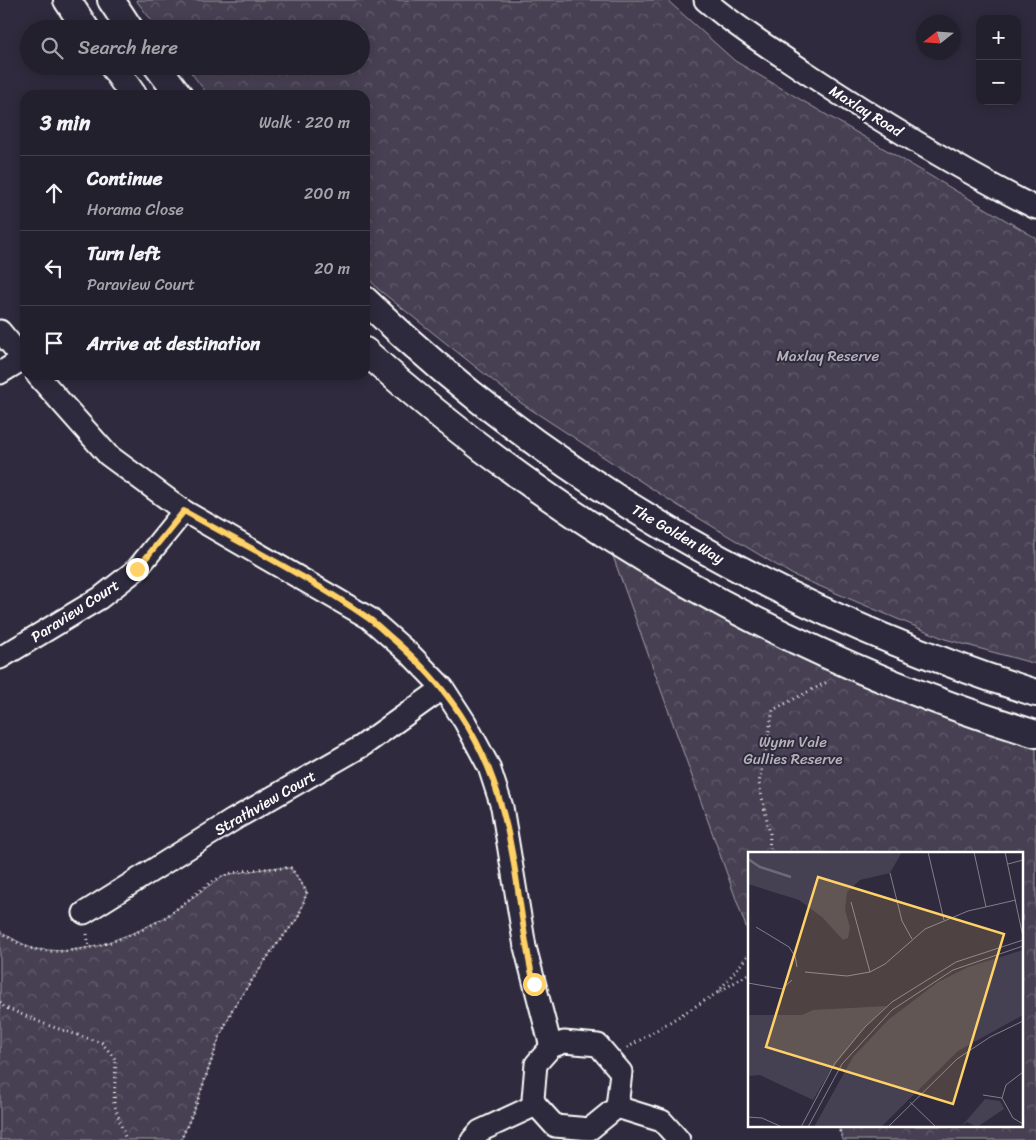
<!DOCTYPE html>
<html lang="en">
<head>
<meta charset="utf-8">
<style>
  :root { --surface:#23202e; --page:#2f2d3a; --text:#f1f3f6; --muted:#a3a3aa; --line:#403e4a }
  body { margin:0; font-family:Sriracha,sans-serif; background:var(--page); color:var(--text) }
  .controls { position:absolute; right:15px; top:15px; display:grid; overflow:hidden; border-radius:10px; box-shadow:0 2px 12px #0003 }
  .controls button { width:45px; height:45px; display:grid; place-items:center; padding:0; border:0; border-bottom:1px solid var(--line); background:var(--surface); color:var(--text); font:25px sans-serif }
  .compass { position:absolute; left:916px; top:15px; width:45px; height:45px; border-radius:50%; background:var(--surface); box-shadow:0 2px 12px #0003; rotate:253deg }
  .stop { position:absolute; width:15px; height:15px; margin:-11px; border:4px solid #ffd166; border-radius:50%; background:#fff }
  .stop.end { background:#ffd166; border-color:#fff; box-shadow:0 1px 5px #0008 }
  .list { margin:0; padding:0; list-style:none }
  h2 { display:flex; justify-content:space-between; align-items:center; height:65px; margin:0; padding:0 20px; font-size:21px }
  h2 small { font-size:16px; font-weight:400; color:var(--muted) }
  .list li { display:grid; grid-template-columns:32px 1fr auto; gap:15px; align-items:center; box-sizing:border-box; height:75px; padding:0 20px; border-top:1px solid var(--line) }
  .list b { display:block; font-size:19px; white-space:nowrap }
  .list p { margin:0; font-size:16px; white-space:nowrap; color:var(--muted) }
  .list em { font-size:16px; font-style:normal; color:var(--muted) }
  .icon { flex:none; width:28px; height:28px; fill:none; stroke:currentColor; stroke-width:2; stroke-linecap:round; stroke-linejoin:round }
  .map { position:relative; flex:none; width:1036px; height:1140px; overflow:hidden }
  .search { position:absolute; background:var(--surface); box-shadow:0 2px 12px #0003; left:20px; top:20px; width:350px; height:55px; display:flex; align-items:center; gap:12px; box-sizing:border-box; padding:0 18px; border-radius:28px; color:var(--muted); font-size:19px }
  .panel { position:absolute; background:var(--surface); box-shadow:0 2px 12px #0003; left:20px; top:90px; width:350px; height:290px; border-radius:15px }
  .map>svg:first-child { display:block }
  .park { fill:url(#park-crowns); stroke:#a2a0a8 }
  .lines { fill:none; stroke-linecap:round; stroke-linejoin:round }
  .minor-casing { stroke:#fff; stroke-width:25 }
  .major-casing { stroke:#fff; stroke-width:30 }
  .path { stroke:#fff; stroke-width:3; stroke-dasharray:1 4; stroke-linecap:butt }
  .minor { stroke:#2f2a3d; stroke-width:21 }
  .major { stroke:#2f2a3d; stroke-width:26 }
  .route { stroke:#ffd166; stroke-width:6 }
  .labels { text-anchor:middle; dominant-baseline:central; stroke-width:4; stroke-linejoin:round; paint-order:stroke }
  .street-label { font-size:15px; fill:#fff; stroke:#2f2a3d }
  .park-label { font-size:15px; fill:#b5b3ba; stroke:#2f2a3d }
  .inset-river { fill:none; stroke:#6d6a77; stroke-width:2.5 }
  .inset-road { fill:none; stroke:#827f8b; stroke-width:1 }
  .view { fill:#ffd166; fill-opacity:0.15; stroke:#ffd166; stroke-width:2.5 }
  .inset-edge { fill:none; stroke:#fff; stroke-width:2.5 }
</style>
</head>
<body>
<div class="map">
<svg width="1036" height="1140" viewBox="0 0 1036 1140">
  <defs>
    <pattern id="park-crowns" width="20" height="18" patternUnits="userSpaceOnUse" patternTransform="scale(1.25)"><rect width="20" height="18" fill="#464152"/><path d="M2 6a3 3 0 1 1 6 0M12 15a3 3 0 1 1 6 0" fill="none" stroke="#625e6c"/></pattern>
  </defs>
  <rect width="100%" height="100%" fill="#2f2a3d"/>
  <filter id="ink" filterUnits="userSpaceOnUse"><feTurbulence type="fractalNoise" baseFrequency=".02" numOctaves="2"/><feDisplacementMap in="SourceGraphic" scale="10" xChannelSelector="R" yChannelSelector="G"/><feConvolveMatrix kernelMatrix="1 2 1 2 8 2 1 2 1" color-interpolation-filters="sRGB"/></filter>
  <g filter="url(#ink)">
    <g class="park">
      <path d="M136,0H667L735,61L1036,238V664L945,639L793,575L677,505L521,403L378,289L365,274V95H208L186,66H361V29H158Z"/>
      <path d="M605,534L680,578L1036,734V1140H843L838,1126H1022V854H750V938Z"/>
      <path d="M270,868H291L307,892L298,918L273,949L232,1010L219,1039L196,1105L181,1140H0V932L33,949L65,951L98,946L138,931L164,918L224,875Z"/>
    </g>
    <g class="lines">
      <g class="minor-casing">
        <g id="minor">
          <path d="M705,0C736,27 773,50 807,73C881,122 957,168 1036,208"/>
          <path d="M0,331L25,361"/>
          <path d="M0,373L23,359"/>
          <path d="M37,375L108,455L184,511L369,618L412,656L443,688L465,722L489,767L502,807L525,947L551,1047"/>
          <path d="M0,658L100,598L137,569L184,511"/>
          <path d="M84,913L233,820L362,746L443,688"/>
          <path d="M564,1042L598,1045L621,1072L617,1107L590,1129L555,1126L536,1105L533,1099L536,1064L551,1047Z"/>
          <path d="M617,1107L662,1121L679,1140"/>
          <path d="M472,1140L480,1131L536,1105"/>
        </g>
      </g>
      <g class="major-casing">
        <g id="major">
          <path d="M67,0L86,29"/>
          <path d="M111,0L130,29"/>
          <path d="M113,66L133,95"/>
          <path d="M157,66L179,95"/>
          <path d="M365,300C554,482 787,614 1036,693"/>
          <path d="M365,351C556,524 789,659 1036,734"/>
        </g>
      </g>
      <g class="path">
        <path d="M769,854L770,834L759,783L773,710L829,681"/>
        <path d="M0,932C10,938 23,947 34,949C74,958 130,939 164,918C184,905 202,886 223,876C237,869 275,868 291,868L307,892L298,918L273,949L232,1010L219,1039L196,1105L181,1140"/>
        <path d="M87,934L89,947"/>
        <path d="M718,992L750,953"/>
        <path d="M0,1002L4,1007L47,1025L102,1043L116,1060L114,1103L126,1140"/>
        <path d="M627,1048L750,973"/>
        <path d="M838,1126L843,1140"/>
      </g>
      <use href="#minor" class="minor"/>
      <use href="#major" class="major"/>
    </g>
  </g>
  <g class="lines" filter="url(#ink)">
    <path class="route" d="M137,569L184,511C246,546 310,578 368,618C377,624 385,633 394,640C447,686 482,737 501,805C518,863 520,925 534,984"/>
  </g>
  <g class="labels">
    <g class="street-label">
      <text transform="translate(866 111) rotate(32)">Maxlay Road</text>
      <text transform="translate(678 534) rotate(30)">The Golden Way</text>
      <text transform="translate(75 611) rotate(-33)">Paraview Court</text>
      <text transform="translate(265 803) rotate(-30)">Strathview Court</text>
    </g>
    <g class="park-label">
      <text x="828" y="356">Maxlay Reserve</text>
      <text x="793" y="742">Wynn Vale<tspan x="793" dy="17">Gullies Reserve</tspan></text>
    </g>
  </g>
  <g transform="translate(748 852)">
    <rect width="275" height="275" fill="#2f2a3d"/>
    <path d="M0,0H154L142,21L112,28L99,40L97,58L102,75L100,86L95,88L75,66L51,48L0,32ZM275,98V163L210,199L133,275H66L105,205L140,168L190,130L220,115ZM139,154L117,175L81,221L65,248L12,223L0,224V163H54L65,158ZM237,247L252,249L256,257L229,275L219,270L213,275Z" fill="#464152"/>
    <path class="inset-river" d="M0,7L12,15L43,25"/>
    <path class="inset-road" d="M180,0L196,68M226,0L238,55M257,0L275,85M260,12L275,8M142,21L154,69L164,87M103,50L122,120M8,75L41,95L47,104L49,115M57,120L99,124L122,120L137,112L177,77L220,59L268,48M0,131L34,137L44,128M275,220L258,233L254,246L265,266L275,272M235,243L254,246M162,250L188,275M0,265L14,266L34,275M53,275L87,211L117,175L144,150L208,110L275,88M60,275L94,212L144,158L205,118L275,94M140,275L209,207L242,185L275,169"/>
    <path class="view" d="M70,25L256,82L205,252L18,195Z"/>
    <rect width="275" height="275" class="inset-edge"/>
  </g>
</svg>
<div class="controls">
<button>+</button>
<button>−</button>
</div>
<svg class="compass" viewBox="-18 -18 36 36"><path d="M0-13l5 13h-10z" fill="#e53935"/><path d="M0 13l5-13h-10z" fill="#a3a3aa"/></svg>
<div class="stop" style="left:534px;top:984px"></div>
<div class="stop end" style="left:137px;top:569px"></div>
<div class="search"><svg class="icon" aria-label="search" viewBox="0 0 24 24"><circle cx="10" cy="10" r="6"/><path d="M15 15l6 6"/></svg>Search here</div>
<section class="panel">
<h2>3 min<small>Walk · 220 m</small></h2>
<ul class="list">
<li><svg class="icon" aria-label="ahead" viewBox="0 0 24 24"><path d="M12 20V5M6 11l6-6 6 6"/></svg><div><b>Continue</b><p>Horama Close</p></div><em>200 m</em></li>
<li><svg class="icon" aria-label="left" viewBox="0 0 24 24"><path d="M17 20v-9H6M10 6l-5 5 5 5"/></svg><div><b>Turn left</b><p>Paraview Court</p></div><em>20 m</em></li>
<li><svg class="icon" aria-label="arrive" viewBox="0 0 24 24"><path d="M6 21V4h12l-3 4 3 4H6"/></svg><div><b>Arrive at destination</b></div></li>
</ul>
</section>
</div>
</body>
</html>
